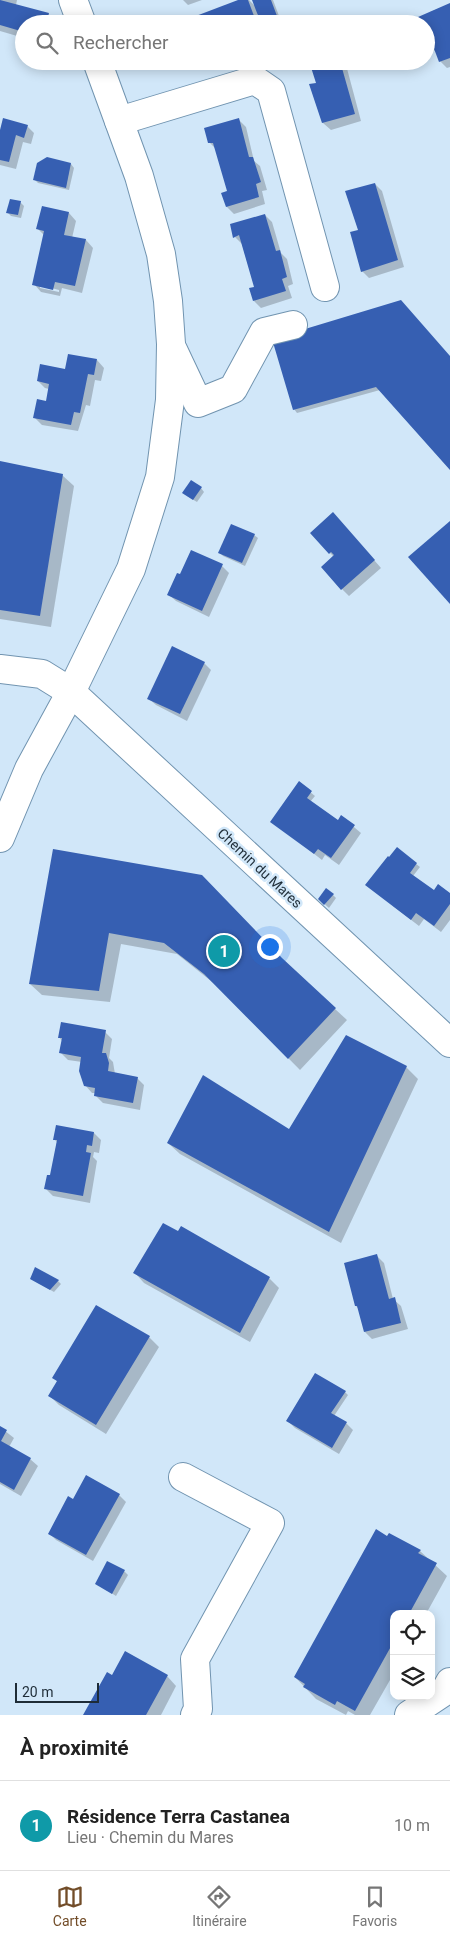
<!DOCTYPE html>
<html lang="fr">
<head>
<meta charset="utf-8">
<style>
  :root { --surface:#fff; --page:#f2f2f2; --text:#222; --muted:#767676; --line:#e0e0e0; --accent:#724d29 }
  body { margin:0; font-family:Roboto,sans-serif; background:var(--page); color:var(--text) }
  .controls { position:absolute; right:15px; bottom:15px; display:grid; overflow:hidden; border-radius:10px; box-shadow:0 2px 12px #0003 }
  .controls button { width:45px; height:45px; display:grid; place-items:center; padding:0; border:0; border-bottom:1px solid var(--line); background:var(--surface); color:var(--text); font:25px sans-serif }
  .scale { position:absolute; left:15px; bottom:12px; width:84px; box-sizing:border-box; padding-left:5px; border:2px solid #1e2c37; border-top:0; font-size:14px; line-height:18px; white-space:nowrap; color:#1e2c37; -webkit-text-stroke:4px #d1e7f9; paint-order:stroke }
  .you { position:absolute; left:269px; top:946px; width:18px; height:18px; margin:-12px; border:4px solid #fff; border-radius:50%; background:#1a73e8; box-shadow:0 0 0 8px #1a73e833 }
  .badge { display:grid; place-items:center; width:32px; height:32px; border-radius:50%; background:var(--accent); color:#fff; font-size:16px; font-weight:700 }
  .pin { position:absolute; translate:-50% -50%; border:2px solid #fff; box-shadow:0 1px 5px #0006 }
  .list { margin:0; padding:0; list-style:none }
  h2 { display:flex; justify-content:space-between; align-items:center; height:65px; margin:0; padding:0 20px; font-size:21px }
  h2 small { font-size:16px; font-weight:400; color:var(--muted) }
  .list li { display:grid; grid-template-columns:32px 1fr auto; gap:15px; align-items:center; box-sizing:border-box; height:90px; padding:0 20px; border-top:1px solid var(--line) }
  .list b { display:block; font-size:19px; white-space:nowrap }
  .list p { margin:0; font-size:16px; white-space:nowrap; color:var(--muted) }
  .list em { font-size:16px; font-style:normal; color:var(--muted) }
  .icon { flex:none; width:28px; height:28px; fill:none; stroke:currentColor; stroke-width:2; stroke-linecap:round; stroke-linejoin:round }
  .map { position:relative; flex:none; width:450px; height:1715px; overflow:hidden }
  .search { position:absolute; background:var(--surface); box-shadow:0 2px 12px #0003; left:15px; right:15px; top:15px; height:55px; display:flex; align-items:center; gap:12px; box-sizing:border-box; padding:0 18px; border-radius:28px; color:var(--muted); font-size:19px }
  .sheet { height:155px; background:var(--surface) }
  nav { display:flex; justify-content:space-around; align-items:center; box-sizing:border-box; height:70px; border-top:1px solid var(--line); background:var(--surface); font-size:14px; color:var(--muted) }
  nav a { display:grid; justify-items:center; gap:2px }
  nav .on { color:var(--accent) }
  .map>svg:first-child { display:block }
  .shadow { fill:#0003; fill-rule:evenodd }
  .building { fill:#365fb2 }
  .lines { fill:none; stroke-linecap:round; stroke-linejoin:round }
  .minor-casing { stroke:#7194b0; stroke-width:30 }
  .minor { stroke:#fff; stroke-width:28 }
  .labels { text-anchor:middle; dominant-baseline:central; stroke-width:5; stroke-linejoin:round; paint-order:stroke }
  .street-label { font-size:14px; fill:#1e2c37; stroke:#d1e7f9 }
</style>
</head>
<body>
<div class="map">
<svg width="450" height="1715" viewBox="0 0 450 1715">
  <rect width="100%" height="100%" fill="#d1e7f9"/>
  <g class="shadow">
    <path d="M0,0H17L16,5L48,14L58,24H24V38L0,31Z"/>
    <path d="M183,0H202L188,5Z"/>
    <path d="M242,0H249L257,8L254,0H273L282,24H269L268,19L264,20L257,14L261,24H191Z"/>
    <path d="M450,4V67L447,68L440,61L436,52L431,47L430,12Z"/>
    <path d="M311,61H345L361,121L331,130L323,123L311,85L317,84Z"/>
    <path d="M239,120L246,127L254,161L260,166L267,190L262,191L265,204L234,214L227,207L223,194L229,192L216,149L210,143Z"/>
    <path d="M27,126L34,133L31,144L23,142L16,169L0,165V132Z"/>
    <path d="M47,159L71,164L74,168L69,190L38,183L34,179Z"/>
    <path d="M375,184L382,191L404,267L369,278L362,271L359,231Z"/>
    <path d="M20,202L24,206L21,218L11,216L8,213Z"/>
    <path d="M43,208L69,213L76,221L72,238L86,240L93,248L82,293L62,288L60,296L41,292L34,284L45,236L38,229ZM40,285L59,290V292L40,288Z"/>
    <path d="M265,215L272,222L281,253L287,259L293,284L288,286L292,298L261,308L254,301L250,289L255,288L242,244L235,237Z"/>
    <path d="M450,358V468L380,390L297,413L294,409Z"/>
    <path d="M97,360L104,368L101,381L95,380L90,406L86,405L78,431L42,425L35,418L47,402L49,389L45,388L38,381Z"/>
    <path d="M0,463L62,475L74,486L51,627L0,619Z"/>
    <path d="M201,488L204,492L197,502L187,496Z"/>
    <path d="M340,521L381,568L349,596L342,589L334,557L330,553Z"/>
    <path d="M254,535L258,538L245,566L223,556L220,553Z"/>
    <path d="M222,566L229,573L209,617L176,601L168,594Z"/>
    <path d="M204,663L211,670L187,721L156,705L148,698Z"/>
    <path d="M299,783L315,796L310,802L338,822L342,817L361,833L339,865L325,855L322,860L272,821Z"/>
    <path d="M397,849L420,867L413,876L434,892L450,894V920L441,932L424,919L419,926L393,906L389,859Z"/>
    <path d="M54,850L284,962L347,1020L300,1070L216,985L177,954L121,944L110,1002L42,995L30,984Z"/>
    <path d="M333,895L336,898L329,908L319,899Z"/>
    <path d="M105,1032L112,1039L109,1058L113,1062L115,1074L137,1078L144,1085L140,1110L103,1103L96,1096V1093H92L85,1085L82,1062L68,1060L60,1052L62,1041L59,1037Z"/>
    <path d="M406,1067L418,1079L341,1243L180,1154L168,1143L289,1130Z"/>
    <path d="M94,1133L101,1140L99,1153L94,1152L93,1157L97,1161L90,1203L53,1196L46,1189L51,1177L57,1142L54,1139Z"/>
    <path d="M377,1256L384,1263L393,1299L401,1306L408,1329L372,1339L365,1332L359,1309L356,1306Z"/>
    <path d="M135,1273L269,1278L279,1288L250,1342L144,1283Z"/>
    <path d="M31,1279L58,1281L61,1284L54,1292Z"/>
    <path d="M149,1337L159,1347L106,1434L59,1405L50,1396L58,1382L54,1378Z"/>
    <path d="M345,1392L348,1395L334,1416L346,1423L353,1430L339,1454L295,1428L288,1421Z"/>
    <path d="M0,1427L14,1438L9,1447L30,1459L38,1466L21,1496L0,1484Z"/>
    <path d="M119,1495L126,1502L93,1561L56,1540L49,1533L72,1500Z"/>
    <path d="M388,1538L420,1551L447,1576L426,1614H394V1673L370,1715H355L348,1711L346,1715L316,1699L295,1677Z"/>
    <path d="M124,1571L128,1575L116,1596L97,1584Z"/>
    <path d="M112,1676H167L176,1686L161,1715H84Z"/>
  </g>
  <g class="building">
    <path d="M0,0L49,13L46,24H24V32L0,25Z"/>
    <path d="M238,0H248L257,24H190L188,19Z"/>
    <path d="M252,0H271L280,24H268L265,15L259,18Z"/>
    <path d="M450,3V58L439,62L433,46L430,47L426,38V24H421L418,17Z"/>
    <path d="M309,61H340L355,114L322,123L309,84L316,83Z"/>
    <path d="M3,118L28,125L24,138L16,135L9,162L0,160V130Z"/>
    <path d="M239,118L249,157H253L261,182L256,184L259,197L226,207L221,193L227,191L213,143H208L204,128Z"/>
    <path d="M47,157L71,163L66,188L33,180L37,163Z"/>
    <path d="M375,183L398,260L361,272L350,232L358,230L345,191Z"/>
    <path d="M10,199L21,201L18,215L6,213Z"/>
    <path d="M42,206L69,212L64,235L86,239L75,286L55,282L53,290L32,285L44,231L36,229Z"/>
    <path d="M265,214L276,251L280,250L287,277L282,279L286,291L253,301L249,288L254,287L239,235L233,238L230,224Z"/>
    <path d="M401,300L450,356V470L376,387L293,410L272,339Z"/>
    <path d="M68,354L97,359L94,375L88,374L80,413L74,412L71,425L33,418L37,399L46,401L49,384L37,381L40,364L65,369Z"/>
    <path d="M0,461L63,474L40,616L0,610Z"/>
    <path d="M191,480L202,487L193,500L182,493Z"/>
    <path d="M333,512L375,560L341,590L321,567L334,555L331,552L329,554L310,533Z"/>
    <path d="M450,521V604L408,557Z"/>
    <path d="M231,524L255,534L242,563L218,553Z"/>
    <path d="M191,550L223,564L202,611L167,595L177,573L180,574Z"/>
    <path d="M172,646L205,662L180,714L147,699Z"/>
    <path d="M299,781L312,791L307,798L338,820L341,815L355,825L331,858L318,849L314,854L270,822Z"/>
    <path d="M397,847L417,863L410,873L434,890L438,884L450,893V904L434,926L416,913L411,920L365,885L388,856L389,857Z"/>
    <path d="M53,849L202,875L282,958L336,1008L288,1059L204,974L164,943L109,933L99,991L29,984Z"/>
    <path d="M326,888L334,894L324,905L318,899Z"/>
    <path d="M61,1022L106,1030L102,1053H106L109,1063L108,1071L138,1077L133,1103L94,1096L95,1088L84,1086L79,1071L81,1057L59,1053L62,1038H58Z"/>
    <path d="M346,1035L407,1066L329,1232L167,1143L203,1075L289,1129Z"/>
    <path d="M56,1125L94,1132L92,1146L87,1145L86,1152L91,1153L83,1196L44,1189L47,1175H50L57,1140H53Z"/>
    <path d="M163,1223L178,1231L181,1226L270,1277L240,1333L133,1273Z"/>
    <path d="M377,1254L389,1299L395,1297L401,1323L364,1332L357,1306H355L344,1263Z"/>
    <path d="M35,1267L59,1280L50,1290L30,1279Z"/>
    <path d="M96,1305L150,1336L96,1425L48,1396L57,1381L52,1378Z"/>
    <path d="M315,1373L346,1391L331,1413L347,1422L332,1448L286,1421Z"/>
    <path d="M0,1426L7,1430L1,1441L31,1458L14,1490L0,1482Z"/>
    <path d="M86,1475L120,1494L86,1555L48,1534L68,1496L73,1499Z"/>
    <path d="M376,1529L387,1536L389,1533L421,1550L418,1553L437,1563L409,1614H394V1641L355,1711L337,1701L335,1705L303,1687L305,1684L294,1677Z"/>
    <path d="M107,1561L125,1570L112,1594L95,1584Z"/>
    <path d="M125,1651L168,1675L146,1715H83L107,1672L112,1675Z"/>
  </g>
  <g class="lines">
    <g class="minor-casing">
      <g id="minor">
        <path d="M73,0L82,24"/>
        <path d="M119,121L255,80L271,91L325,287"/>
        <path d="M173,350L198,403L233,389L264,332L293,325"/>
        <path d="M0,669L42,674L71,692L450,1043"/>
        <path d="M0,838L29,769L71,692L131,569L160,477L170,400L171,344L168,301L161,254L139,176L97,61"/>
        <path d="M183,1477L270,1523L195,1659L198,1709L195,1715"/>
        <path d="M409,1715L445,1691L450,1682"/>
      </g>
    </g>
    <use href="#minor" class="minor"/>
  </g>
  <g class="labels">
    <g class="street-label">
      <text transform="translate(260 868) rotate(43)">Chemin du Mares</text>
    </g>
  </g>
</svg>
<div class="controls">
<button><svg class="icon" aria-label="locate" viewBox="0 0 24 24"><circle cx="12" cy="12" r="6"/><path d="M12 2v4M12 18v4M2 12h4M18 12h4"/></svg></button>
<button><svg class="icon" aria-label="layers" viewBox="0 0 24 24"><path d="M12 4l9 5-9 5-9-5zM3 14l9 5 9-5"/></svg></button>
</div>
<div class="scale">20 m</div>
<div class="you"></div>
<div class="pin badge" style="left:224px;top:951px;background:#0f9aa8">1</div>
<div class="search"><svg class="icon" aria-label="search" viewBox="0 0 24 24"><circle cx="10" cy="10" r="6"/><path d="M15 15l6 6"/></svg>Rechercher</div>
</div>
<section class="sheet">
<h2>À proximité<small></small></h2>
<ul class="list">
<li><span class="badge" style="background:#0f9aa8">1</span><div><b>Résidence Terra Castanea</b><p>Lieu · Chemin du Mares</p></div><em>10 m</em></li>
</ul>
</section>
<nav>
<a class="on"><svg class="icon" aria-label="map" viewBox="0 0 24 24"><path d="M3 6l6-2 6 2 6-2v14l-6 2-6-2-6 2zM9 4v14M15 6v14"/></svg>Carte</a>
<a><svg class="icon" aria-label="directions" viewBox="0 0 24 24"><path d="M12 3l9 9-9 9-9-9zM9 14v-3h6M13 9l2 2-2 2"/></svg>Itinéraire</a>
<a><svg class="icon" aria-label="saved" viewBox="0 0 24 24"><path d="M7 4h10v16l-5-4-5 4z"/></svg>Favoris</a>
</nav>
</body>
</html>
